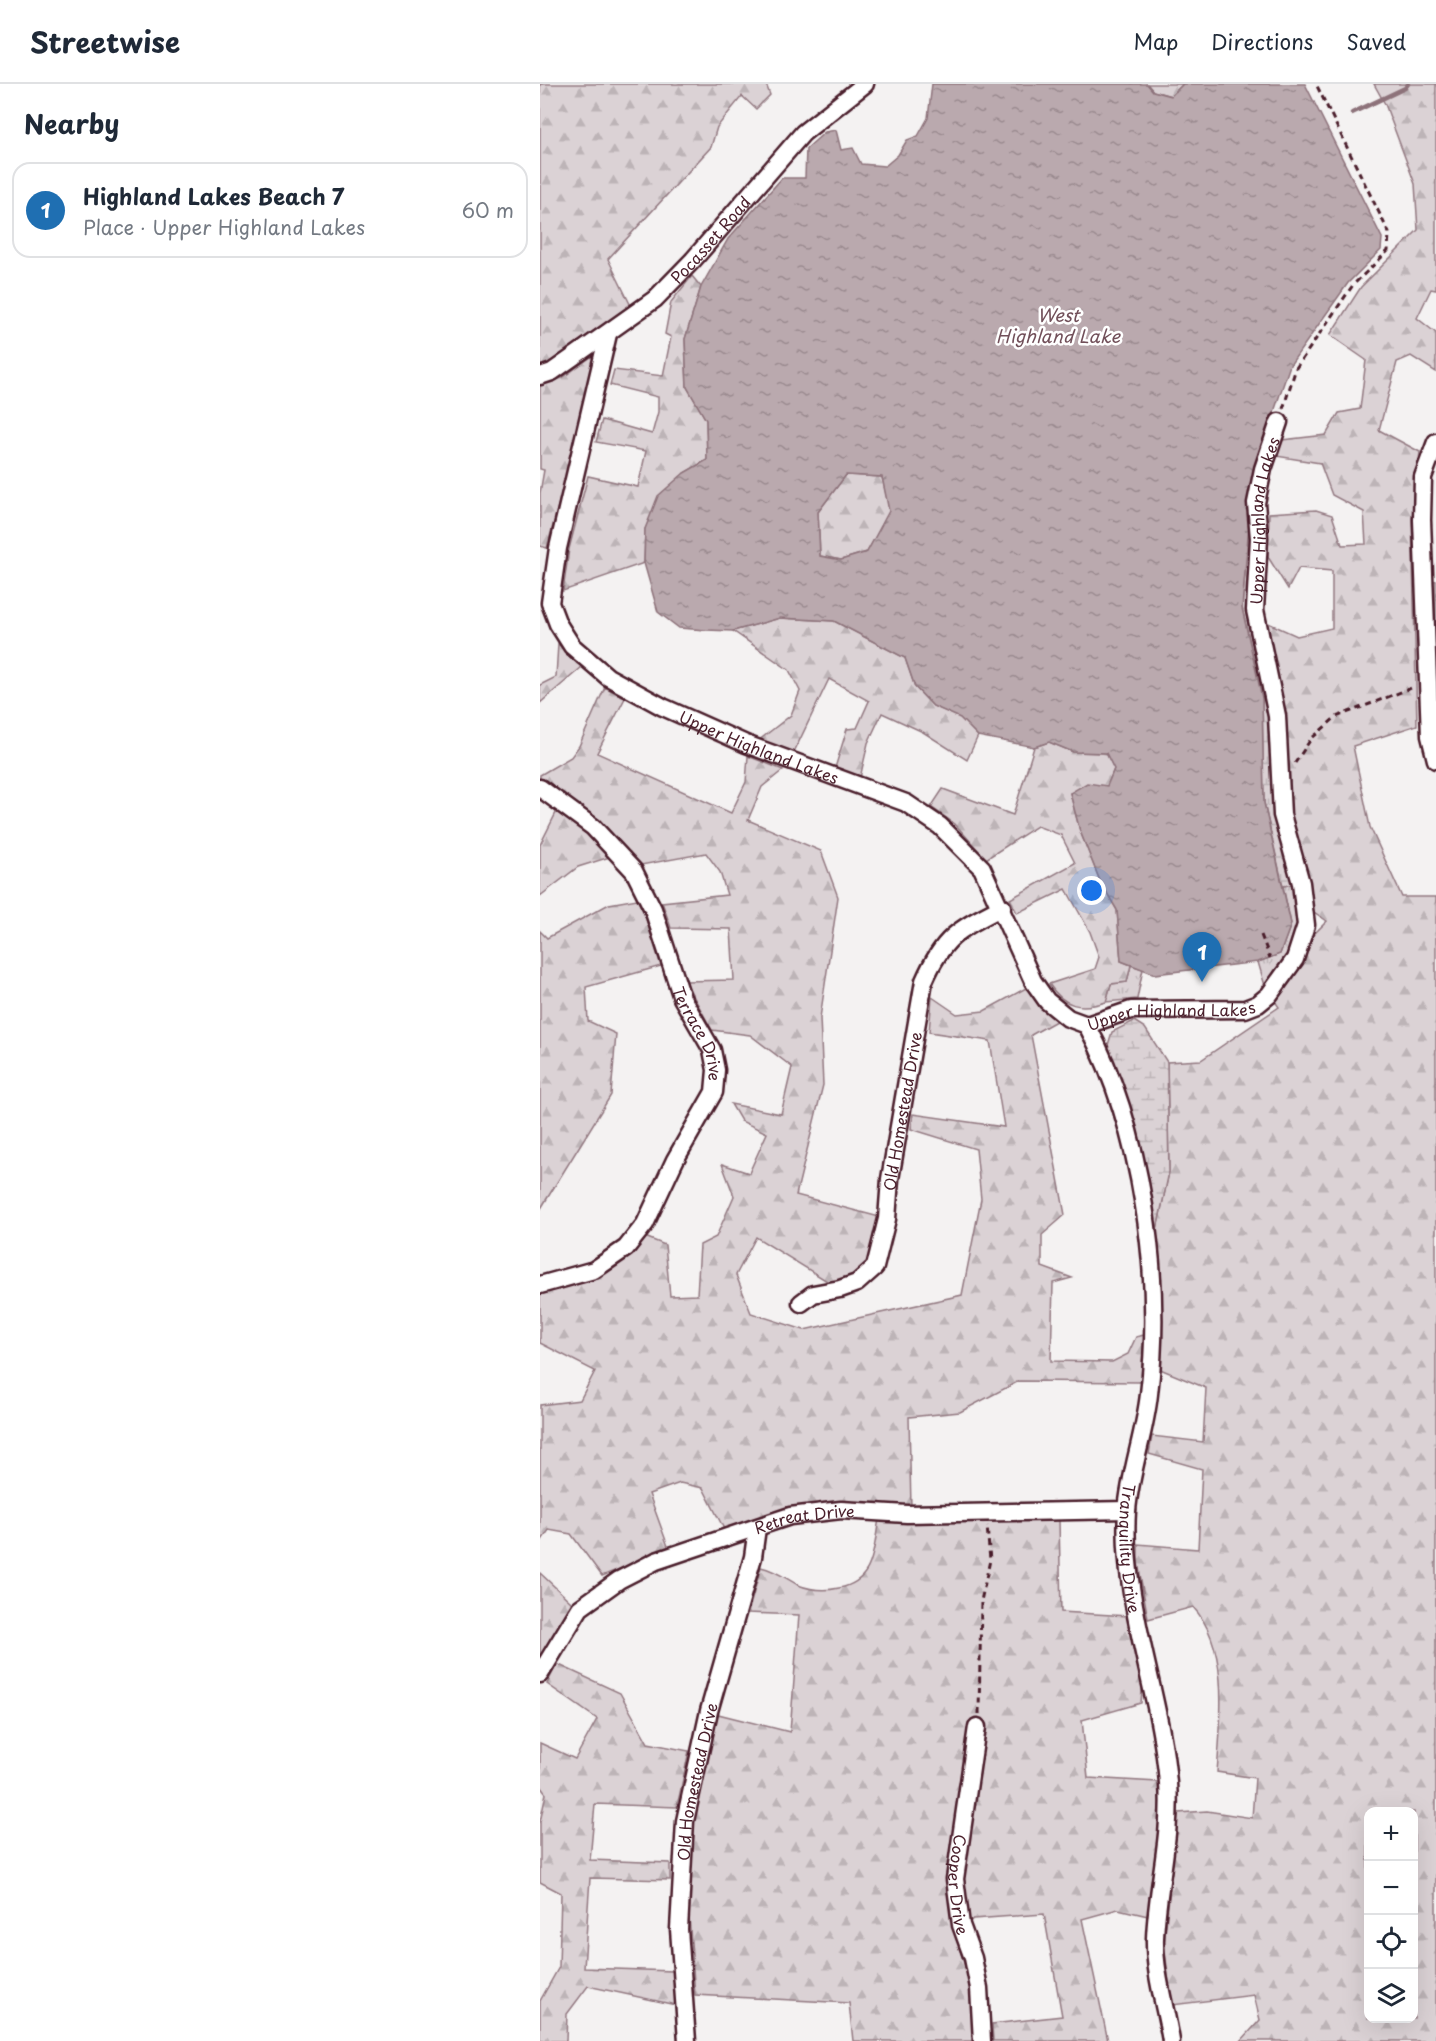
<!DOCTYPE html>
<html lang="en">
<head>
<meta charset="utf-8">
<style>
  :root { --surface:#fff; --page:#f6f6f7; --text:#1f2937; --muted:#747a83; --line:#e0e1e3; --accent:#1f6fb2 }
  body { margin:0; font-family:"Playpen Sans",sans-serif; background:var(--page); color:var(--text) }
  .controls { position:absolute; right:18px; bottom:18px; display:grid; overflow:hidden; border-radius:12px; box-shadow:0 6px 24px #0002 }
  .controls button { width:54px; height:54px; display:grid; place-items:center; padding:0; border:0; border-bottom:2px solid var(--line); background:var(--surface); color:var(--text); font:30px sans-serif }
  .you { position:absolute; left:552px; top:807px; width:21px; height:21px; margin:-15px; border:4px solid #fff; border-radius:50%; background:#1a73e8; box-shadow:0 0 0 9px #1a73e833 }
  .badge { display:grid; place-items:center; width:39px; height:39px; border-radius:50%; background:var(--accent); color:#fff; font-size:20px; font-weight:700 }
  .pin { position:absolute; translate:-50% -50px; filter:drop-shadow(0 2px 3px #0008) }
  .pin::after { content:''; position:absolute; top:32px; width:21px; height:18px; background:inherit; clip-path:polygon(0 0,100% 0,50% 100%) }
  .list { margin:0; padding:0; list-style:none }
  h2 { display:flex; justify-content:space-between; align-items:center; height:78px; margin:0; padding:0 24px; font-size:26px }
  h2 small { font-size:20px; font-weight:400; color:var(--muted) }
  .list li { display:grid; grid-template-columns:39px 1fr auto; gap:18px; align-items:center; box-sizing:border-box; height:96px; margin:0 12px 12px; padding:0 12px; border:2px solid var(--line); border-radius:18px }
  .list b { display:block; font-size:22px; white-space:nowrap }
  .list p { margin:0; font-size:20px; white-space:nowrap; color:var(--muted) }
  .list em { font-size:20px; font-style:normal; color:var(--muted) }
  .icon { flex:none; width:33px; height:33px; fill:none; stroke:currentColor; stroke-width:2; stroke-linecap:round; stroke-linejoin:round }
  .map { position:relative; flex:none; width:896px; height:1957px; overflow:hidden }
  header { display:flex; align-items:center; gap:36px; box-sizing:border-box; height:84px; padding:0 30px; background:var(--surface); border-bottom:2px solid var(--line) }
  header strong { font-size:28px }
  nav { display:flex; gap:33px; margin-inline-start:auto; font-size:21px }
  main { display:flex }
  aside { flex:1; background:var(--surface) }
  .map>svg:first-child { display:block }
  .grass { fill:url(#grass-tufts); stroke:#927880; stroke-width:1.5 }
  .forest { fill:url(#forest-firs); stroke:#927880; stroke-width:1.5; fill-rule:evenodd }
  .wetland { fill:url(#wetland-marsh); stroke:#927880; stroke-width:1.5 }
  .water { fill:url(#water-ripples); stroke:#8d727a; stroke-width:1.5; fill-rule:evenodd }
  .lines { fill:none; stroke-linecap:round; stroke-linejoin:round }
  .stream { stroke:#8d727a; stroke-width:4.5 }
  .street-casing { stroke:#4a1f2b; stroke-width:21 }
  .path { stroke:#4a1f2b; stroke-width:3; stroke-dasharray:6 4.5; stroke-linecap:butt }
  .street { stroke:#fff; stroke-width:16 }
  .labels { text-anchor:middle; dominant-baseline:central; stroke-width:5; stroke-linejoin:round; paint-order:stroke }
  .street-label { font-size:16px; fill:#4a1f2b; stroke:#fff }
  .water-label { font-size:18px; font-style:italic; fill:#714f59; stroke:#fff }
</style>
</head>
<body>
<header>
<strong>Streetwise</strong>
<nav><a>Map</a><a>Directions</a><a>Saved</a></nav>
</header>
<main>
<aside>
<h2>Nearby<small></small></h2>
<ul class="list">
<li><span class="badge">1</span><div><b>Highland Lakes Beach 7</b><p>Place · Upper Highland Lakes</p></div><em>60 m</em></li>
</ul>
</aside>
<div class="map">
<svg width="896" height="1957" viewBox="0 0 896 1957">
  <defs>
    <pattern id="grass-tufts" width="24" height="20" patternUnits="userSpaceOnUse" patternTransform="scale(1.5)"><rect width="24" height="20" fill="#dbd2d5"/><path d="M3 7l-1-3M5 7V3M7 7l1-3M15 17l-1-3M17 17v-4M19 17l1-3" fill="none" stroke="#bdb4b7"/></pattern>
    <pattern id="forest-firs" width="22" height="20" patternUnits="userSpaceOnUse" patternTransform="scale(1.5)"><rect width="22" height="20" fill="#dbd2d5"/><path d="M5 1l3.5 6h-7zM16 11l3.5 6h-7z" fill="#bdb4b7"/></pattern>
    <pattern id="wetland-marsh" width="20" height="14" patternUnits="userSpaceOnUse" patternTransform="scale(1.5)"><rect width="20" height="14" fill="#dbd2d5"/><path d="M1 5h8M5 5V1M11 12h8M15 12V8" fill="none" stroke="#bdb4b7"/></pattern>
    <pattern id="water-ripples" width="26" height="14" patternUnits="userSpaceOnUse" patternTransform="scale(1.5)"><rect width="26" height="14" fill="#baa9ae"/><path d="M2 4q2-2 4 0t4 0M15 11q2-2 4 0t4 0" fill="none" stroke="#99898e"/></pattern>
  </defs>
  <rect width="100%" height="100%" fill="#f4f2f2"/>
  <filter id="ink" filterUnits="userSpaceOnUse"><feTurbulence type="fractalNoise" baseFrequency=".0167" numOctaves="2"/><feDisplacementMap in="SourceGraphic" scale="12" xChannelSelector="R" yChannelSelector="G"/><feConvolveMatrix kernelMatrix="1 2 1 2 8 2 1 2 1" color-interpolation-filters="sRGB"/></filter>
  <g filter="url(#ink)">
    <g class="grass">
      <path d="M755,800L759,841L749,872L726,905L718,878L740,870L751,840L743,802Z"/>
      <path d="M591,881L603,885L597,915L566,918L571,900L587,898Z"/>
    </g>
    <g class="forest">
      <path d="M0,0H226L230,11L216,25L202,12L177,43L171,63L68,175L92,224L10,280L0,283Z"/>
      <path d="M607,0H643L631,12L613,7Z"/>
      <path d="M834,0H896V206L891,205L877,234L896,249V288L871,272L857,278L839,346L880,368L872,434L877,641L813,662L830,743L862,813H896V1957H701L720,1936L714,1911L632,1921L624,1860L638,1729L667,1727L712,1734L715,1694L677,1688C681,1637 690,1563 653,1523L608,1535L598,1479V1460L658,1465L662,1385L609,1370L612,1352L663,1358L666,1304L620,1285V1203L616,1150L629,1088L627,978L661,976L739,923L734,916L760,879L771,853L787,837L774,828L750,734L726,538L757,552L792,544V487L759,484L748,505L728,473L729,429L776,426L792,431L802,461L826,460L824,428L792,411L780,379L736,372L742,356L786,351L799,329L820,325L826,276L790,251L821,203L878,146L875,100L845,20ZM828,1728H874V1934H828Z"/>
      <path d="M152,192L161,203L145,255L147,303L166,336L167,376L144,389L105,445L104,479L23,507L29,465L48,392L98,403L106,367L56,358L62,336L112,350L118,328V313L70,301L74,286L123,292L131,253L125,250L131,218Z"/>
      <path d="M51,273L57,274L7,464L0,462V409L4,386L0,385V300L22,294Z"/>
      <path d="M306,391L342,393L350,427L327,468L301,476L280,472L278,428Z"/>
      <path d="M890,496L896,497V591H895Z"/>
      <path d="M240,534L294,537L365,574L375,603L393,622L420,633L438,652L427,676L383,648L342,629L328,659L320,694L295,684L307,645L317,644L329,617L289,595L253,670L218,657L251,631L260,607L249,586L193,547Z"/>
      <path d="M18,560L42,583L0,619V601L16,593Z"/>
      <path d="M65,603L85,614L57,669L191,729L206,698L208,672L243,686L222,703L208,736L281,767L298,813L280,934L283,1001L256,1111L347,1135L335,1183L300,1205L216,1153L196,1191L211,1229L264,1246L422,1211L441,1115L436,1065L371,1045L373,1030L464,1043L450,957L389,948L392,913L417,930L444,927L486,904L516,937L491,951L525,1131L502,1151V1183L532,1194L513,1199L511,1277L572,1278L588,1270L596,1253L604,1251L601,1298L479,1297L420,1328L369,1333L371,1424L185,1447L163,1404L140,1399L109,1410L129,1465L62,1492L31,1450L9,1446L0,1459V1321L40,1316L55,1287L0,1259V1209C40,1198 81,1189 105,1153L125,1161L130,1212L157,1211L160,1161L176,1153L194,1112L182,1080L209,1089L227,1049L201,1037L191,1020L241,1030L252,983L210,951L172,946L145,897L194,896L191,845L131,844L122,818L187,811L180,788L166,769L101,781L61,740L0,695V691L31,673L39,662Z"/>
      <path d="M509,658L533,668L566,669L574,685L567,702L530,709L540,747L560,797L577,826L581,877L591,881L587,898L571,900L566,918C540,926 524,923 509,900L555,885L559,873L550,848L526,805L477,829L470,815L535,779L521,751L497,742L446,775L415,740L391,723L403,705L473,731L494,663Z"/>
      <path d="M17,727L47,749L70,773L38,783L0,812V761Z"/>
      <path d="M97,815L103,826L121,882L46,903L48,937L76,950L71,1011L0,1126V847L7,854L69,820Z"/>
      <path d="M339,1435L370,1438L519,1436L521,1528L588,1532L603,1593L601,1619L542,1636L548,1694L618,1698L620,1730L608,1832L578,1825L542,1835L568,1957H453L452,1940L522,1932L504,1830L433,1835L415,1850L431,1902L435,1957H313L309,1919L155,1911L149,1832L153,1733L178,1630L250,1648L259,1531L208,1529L221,1483C237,1487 245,1494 258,1501C271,1506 286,1507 299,1504C335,1497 333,1466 339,1435Z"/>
      <path d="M0,1489L33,1520L0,1573Z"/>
      <path d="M17,1580L80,1609L108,1659L149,1667L137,1723L55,1720L50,1776L130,1779V1796L50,1794L44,1884L133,1887L136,1921L48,1902L27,1930L26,1957H0V1917L19,1883L21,1809L0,1798V1738L6,1710L0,1702V1659L35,1675L57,1635L7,1600Z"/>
    </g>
    <g class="wetland">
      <path d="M710,428L724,591L755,800L743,802L724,719L722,614L702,524Z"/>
      <path d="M594,937L605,944L627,978L629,1088L616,1150L607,1099L568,961L572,948Z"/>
    </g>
    <path class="water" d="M392,0H607L613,7L631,12L643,0H765L842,154L841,166L808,199L750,281L723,360L710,428L702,524L722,614L724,719L751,840L740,870L718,878L615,890L581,877L577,826L560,797L540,747L530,709L547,699L567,702L574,685L566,669L533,668L509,658L494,663L438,652L420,634L393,622L375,603L365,574L294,537L240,534L193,547L166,546L139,544L118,528L104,479L105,445L118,412L144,389L167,376L166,336L147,303L145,255L161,203L188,155L242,94H265L266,65L285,48L296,46L301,66L313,64L321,80L345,82L358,71L367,56L378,52L388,34ZM306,391L342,393L349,427L327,468L301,476L280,472L278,428Z"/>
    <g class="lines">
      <path class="stream" d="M812,29L865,4L868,0"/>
      <g class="street-casing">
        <g id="street">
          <path id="s1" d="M68,250L18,464L10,519L18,540L32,562L68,593L123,623L206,660L366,719L400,742L442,784L493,897L507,917L528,934L547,941L591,926L705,925L718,920L729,911L755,875L766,841L761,799L742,731L737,632L715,526L719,454L716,419L723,385L739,338"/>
          <path id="s2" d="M0,292L12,288L115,215L153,176L263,49L325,0"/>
          <path d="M896,358L883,393L882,436L890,652L896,676"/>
          <path id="s3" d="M0,704L53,743L94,787L113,825L142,914L172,966L176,986L174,1008L135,1076L105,1140L86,1164L54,1186L0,1201"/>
          <path id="s4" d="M547,941C602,1045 623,1194 609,1310C605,1349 590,1388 587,1427C581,1517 621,1610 628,1699C632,1752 617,1802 615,1854C614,1889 626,1924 631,1957"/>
          <path id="s5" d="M261,1219L273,1210L300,1205L317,1199L335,1183L347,1135L350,1095L384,897C404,851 420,845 462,823"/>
          <path id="s6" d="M0,1590L40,1524L79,1496L116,1477L250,1432L301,1426L367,1430L587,1426"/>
          <path id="s7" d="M437,1643L415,1795L421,1841L433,1874L439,1904L442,1957"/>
          <path id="s8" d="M147,1957L139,1845L145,1737L169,1627L213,1473L217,1444"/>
        </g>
      </g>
      <g class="path">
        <path d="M743,325L756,284L813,201L848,167L849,149L776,0"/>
        <path d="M755,679L771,655L796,633L874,603"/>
        <path d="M721,851L730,874"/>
        <path d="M439,1630L441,1517L450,1476L447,1442"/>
      </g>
      <use href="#street" class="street"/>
    </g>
  </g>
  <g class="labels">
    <g class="street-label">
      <text stroke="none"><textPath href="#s2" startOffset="220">Pocasset Road</textPath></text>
      <text stroke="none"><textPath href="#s1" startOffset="1671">Upper Highland Lakes</textPath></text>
      <text stroke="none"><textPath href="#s1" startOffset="538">Upper Highland Lakes</textPath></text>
      <text stroke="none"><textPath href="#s1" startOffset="1077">Upper Highland Lakes</textPath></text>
      <text stroke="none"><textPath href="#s3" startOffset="302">Terrace Drive</textPath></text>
      <text stroke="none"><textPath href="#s5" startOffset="243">Old Homestead Drive</textPath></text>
      <text stroke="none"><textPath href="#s6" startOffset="322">Retreat Drive</textPath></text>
      <text stroke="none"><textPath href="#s4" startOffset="536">Tranquility Drive</textPath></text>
      <text stroke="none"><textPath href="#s8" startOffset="261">Old Homestead Drive</textPath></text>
      <text stroke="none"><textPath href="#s7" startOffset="159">Cooper Drive</textPath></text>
    </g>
    <g class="water-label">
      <text x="518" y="230">West<tspan x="518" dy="21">Highland Lake</tspan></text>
    </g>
  </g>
</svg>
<div class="controls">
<button>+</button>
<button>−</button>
<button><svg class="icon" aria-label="locate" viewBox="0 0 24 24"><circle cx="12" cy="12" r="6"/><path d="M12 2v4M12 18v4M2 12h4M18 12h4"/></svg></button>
<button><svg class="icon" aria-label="layers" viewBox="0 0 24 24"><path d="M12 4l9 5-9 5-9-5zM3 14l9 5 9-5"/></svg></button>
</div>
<div class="you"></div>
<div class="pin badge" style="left:662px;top:898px">1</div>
</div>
</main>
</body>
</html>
